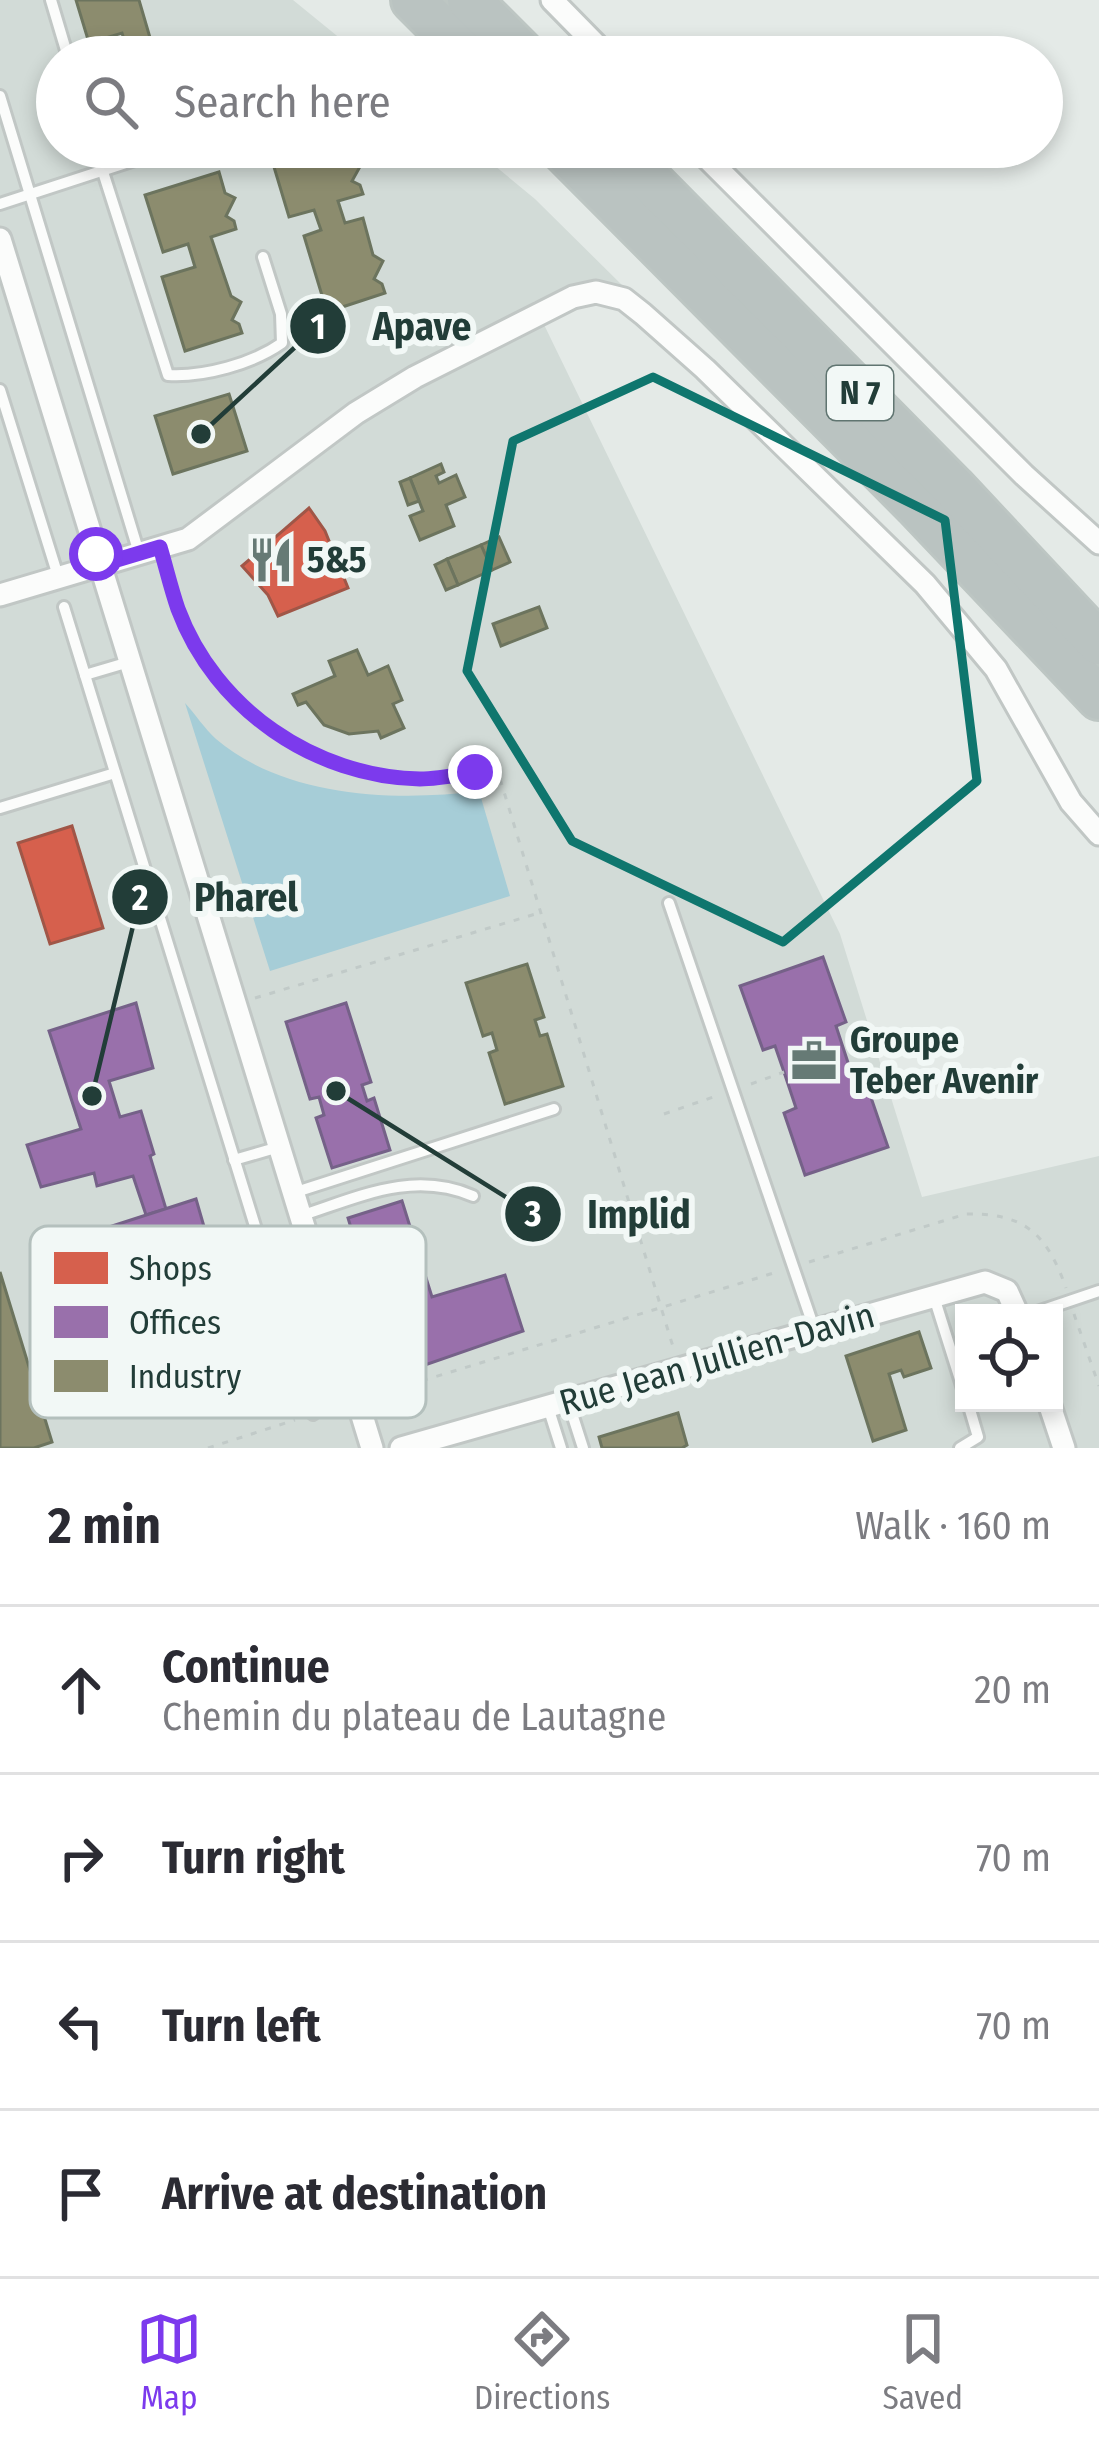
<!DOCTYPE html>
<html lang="en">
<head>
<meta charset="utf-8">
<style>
  :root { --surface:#fff; --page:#f2f2f3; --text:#2b2b33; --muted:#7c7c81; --line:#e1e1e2; --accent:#7c3aed }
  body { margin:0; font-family:"Fira Sans Condensed",sans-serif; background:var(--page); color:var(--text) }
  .controls { position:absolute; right:36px; bottom:36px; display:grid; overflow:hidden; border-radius:0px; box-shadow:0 6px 18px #0003 }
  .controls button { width:108px; height:108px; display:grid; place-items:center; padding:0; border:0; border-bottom:3px solid var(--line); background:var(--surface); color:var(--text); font:60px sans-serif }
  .stop { position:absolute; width:36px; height:36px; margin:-27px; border:9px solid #7c3aed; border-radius:50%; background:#fff }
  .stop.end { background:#7c3aed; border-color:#fff; box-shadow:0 3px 12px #0008 }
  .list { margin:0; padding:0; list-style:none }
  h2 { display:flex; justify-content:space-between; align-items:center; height:156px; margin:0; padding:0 48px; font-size:51px }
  h2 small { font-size:39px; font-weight:400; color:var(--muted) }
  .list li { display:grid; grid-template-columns:78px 1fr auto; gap:36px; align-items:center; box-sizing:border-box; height:168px; padding:0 48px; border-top:3px solid var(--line) }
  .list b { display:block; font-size:45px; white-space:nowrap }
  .list p { margin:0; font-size:39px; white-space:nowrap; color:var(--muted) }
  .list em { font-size:39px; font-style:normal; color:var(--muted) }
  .icon { flex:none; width:66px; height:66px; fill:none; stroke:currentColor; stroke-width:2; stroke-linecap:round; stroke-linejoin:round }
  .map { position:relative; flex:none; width:1099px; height:1448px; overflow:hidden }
  .search { position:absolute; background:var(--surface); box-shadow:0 6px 18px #0003; left:36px; right:36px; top:36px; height:132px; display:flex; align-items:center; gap:30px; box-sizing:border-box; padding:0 42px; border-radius:66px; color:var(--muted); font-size:45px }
  .sheet { height:828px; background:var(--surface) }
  nav { display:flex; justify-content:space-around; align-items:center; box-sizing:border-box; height:168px; border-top:3px solid var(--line); background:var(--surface); font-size:33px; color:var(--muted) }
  nav a { display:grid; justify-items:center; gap:6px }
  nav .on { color:var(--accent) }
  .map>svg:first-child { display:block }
  .built { fill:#d2dbd7; fill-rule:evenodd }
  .water { fill:#a6cdd7 }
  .shops { fill:#d6604d; stroke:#a05647; stroke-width:3 }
  .offices { fill:#9970ab; stroke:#756188; stroke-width:3 }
  .industry { fill:#8c8c6e; stroke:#6c745e; stroke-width:3 }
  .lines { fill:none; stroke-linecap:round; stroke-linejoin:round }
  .lane-casing { stroke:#c1c7c5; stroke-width:16 }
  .street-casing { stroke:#c1c7c5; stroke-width:27 }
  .highway-casing { stroke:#bdc6c3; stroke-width:48 }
  .path { stroke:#c1cac8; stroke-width:3; stroke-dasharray:6 9; stroke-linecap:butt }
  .lane { stroke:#fbfcfb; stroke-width:10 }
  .street { stroke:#fbfcfb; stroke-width:21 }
  .highway { stroke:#bac3c1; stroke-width:42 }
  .route { stroke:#7c3aed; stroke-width:15 }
  .marked { fill:none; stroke:#0f766e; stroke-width:9; stroke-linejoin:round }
  .labels { text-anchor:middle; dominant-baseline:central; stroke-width:12; stroke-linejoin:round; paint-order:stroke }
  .shield { fill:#f2f8f6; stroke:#607571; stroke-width:3 }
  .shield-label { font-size:33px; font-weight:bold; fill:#223d38 }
  .poi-label { font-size:36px; font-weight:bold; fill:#223d38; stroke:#f2f8f6; text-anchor:start }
  .street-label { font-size:36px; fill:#223d38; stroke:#f2f8f6 }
  .key { fill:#f2f8f6; stroke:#b4c0bd; stroke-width:3 }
  .key-label { font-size:33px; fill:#223d38 }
  .leader { fill:none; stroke:#223d38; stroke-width:4.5 }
  .callout-dot { fill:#223d38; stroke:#f2f8f6; stroke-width:4.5 }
  .mark-label { font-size:36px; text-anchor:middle; font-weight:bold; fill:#fff }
  .callout-label { font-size:39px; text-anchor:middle; font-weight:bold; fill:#223d38; stroke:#f2f8f6; stroke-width:12; stroke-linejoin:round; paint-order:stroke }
</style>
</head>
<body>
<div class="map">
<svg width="1099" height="1448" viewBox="0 0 1099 1448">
  <rect width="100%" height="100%" fill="#e4eae7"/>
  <path class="built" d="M0,0H293L363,57H57V147H472L535,199L625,288L597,281L533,302L840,934L922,1197L1099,1156V1448H0ZM964,1313H1054V1403H964Z"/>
  <path class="water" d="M185,703C195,714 205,729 216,739C284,797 395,802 479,791L510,896L270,971Z"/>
  <g class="shops">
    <path d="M309,508L325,531L348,588L278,616L268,595L242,566Z"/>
    <path d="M72,826L103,928L50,944L18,843Z"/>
  </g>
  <g class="offices">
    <path d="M823,957L846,1022L836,1026L856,1087L866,1083L888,1147L805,1175L784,1113L796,1108L784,1072L775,1046L763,1050L740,986Z"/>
    <path d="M136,1003L153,1068L109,1081L120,1117L141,1111L154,1154L150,1156L166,1209L146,1215L133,1176L97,1186L94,1173L41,1187L27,1145L81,1129L49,1031Z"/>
    <path d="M346,1003L371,1082L362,1085L367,1101L374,1098L390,1150L332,1168L316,1118L324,1115L319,1097L310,1099L286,1022Z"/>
    <path d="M196,1199L234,1330L92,1375L50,1246Z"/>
    <path d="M402,1201L432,1297L505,1275L523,1331L396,1375L348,1218Z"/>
  </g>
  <g class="industry">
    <path d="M76,0H139L153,48L178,40L181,49L177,57H124L129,55L122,33L89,43Z"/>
    <path d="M306,147H349L352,156L362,163L352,181L360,185L363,194L338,201L345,223L363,218L373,255L383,261L374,279L382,284L385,293L327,312L304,236L321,230L314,210L289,217L271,157Z"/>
    <path d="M219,172L225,193L235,198L226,216L234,221L236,229L211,237L231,296L241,302L232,320L239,324L242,333L185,351L162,277L195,267L188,244L163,252L145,195Z"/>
    <path d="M229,394L247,451L173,474L155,416Z"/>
    <path d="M441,464L444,472L436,476L439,483L456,475L465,497L446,505L454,526L420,540L410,516L423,511L410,478Z"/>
    <path d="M410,478L419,501L408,505L400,482Z"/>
    <path d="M499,537L510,562L492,570L481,545Z"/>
    <path d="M481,545L492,570L458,585L447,559Z"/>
    <path d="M447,559L458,585L446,590L435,565Z"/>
    <path d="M539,607L547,628L501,646L493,624Z"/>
    <path d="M357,650L368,675L388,666L402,700L393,704L404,728L381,738L378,731L349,734L324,725L306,702L298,705L293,694L335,676L329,661Z"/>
    <path d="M527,964L544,1017L535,1020L540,1036L547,1034L563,1086L505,1104L489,1053L497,1050L492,1033L483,1036L466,983Z"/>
    <path d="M0,1272L52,1442L34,1448H0Z"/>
    <path d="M919,1332L931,1368L904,1377L901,1370L889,1374L906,1430L873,1441L846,1356Z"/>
    <path d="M678,1413L687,1445L682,1448H602L599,1437Z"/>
  </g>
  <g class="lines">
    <g class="lane-casing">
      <g id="lane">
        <path d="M51,0L68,57"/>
        <path d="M0,96L139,553"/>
        <path d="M95,147L168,375C204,377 252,364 282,343L281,314L263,257"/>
        <path d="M0,204L175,147"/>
        <path d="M0,390L58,576"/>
        <path d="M64,607L313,1414"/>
        <path d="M85,675L129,662"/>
        <path d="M0,808L115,773"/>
        <path d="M669,903L815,1331"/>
        <path d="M234,1160L279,1147"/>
        <path d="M293,1193L554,1109"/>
        <path d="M300,1216C359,1197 413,1170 473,1196"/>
        <path d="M934,1297L964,1392"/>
        <path d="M1034,1313L1099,1291"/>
        <path d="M568,1401L583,1448"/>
        <path d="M548,1407L561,1448"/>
        <path d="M960,1448L978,1437L968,1403"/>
      </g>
    </g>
    <g class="street-casing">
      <g id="street">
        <path d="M552,0L608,57"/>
        <path d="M696,147L1024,475L1099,543"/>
        <path d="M0,239L372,1448"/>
        <path d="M0,595L188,539L356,413L415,377L573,297L596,292L624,299L643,314L705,369L925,584L996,669L1071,802L1099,834"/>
        <path d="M1049,1403L1064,1448"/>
        <path d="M401,1448L985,1282L1007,1291L1017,1313"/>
      </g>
    </g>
    <g class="highway-casing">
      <g id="highway">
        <path d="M413,0L470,57"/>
        <path d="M469,0L526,57"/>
        <path d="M560,147L916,505L1099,698"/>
        <path d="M617,147L953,487L1099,643"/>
      </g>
    </g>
    <g class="path">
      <path d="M166,569C201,689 289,777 420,779C448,780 477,764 501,782L674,1350"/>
      <path d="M255,998L539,913"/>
      <path d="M751,1084L784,1072"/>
      <path d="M664,1114L719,1095"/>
      <path d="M809,1262L966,1214C1025,1213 1047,1234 1066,1288"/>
      <path d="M1074,1314L1099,1386"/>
      <path d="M379,1394L777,1272"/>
      <path d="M208,1448L295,1420"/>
    </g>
    <use href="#lane" class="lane"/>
    <use href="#street" class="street"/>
    <use href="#highway" class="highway"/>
  </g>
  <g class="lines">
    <path class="route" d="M96,554L100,565L160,547C166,567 171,589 178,609C215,709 315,777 420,779C438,779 457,775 475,772"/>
  </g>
  <path class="marked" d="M653,377L945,520L977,781L783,942L572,841L467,671L513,441Z"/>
  <defs>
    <g id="restaurant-bare" transform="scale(3.6)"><path d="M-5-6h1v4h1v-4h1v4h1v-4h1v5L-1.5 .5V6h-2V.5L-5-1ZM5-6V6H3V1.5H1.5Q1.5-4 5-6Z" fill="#667a75" stroke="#f2f8f6" stroke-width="2.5" paint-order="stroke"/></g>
    <g id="office-bare" transform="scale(3.6)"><path d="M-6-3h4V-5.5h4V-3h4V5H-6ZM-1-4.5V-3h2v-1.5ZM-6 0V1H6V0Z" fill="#667a75" stroke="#f2f8f6" stroke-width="2.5" paint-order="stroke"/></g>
  </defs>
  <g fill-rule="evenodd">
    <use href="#restaurant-bare" x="271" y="560"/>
    <use href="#office-bare" x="814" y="1061"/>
  </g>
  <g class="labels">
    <rect class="shield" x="827" y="366" width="66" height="54" rx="9"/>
    <g class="shield-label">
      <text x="860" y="393">N 7</text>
    </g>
    <g class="poi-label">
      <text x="307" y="560">5&amp;5</text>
      <text x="850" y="1040">Groupe<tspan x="850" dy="41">Teber Avenir</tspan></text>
    </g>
    <g class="street-label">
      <text transform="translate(717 1359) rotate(-16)">Rue Jean Jullien-Davin</text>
    </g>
  </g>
  <rect x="30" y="1226" width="396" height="192" rx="18" class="key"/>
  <rect x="54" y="1252" width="54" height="32" fill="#d6604d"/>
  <rect x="54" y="1306" width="54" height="32" fill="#9970ab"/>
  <rect x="54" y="1360" width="54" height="32" fill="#8c8c6e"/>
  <g class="key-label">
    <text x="129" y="1280">Shops</text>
    <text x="129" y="1334">Offices</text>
    <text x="129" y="1388">Industry</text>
  </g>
  <path class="leader" d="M201 434L318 326M92 1096L140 897M336 1091L533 1214"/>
  <g class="callout-dot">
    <circle cx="201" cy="434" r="12"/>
    <circle cx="92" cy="1096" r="12"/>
    <circle cx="336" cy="1091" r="12"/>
    <circle cx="318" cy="326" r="30"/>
    <circle cx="140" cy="897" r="30"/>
    <circle cx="533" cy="1214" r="30"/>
  </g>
  <g class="mark-label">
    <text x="318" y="339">1</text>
    <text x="140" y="910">2</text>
    <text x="533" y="1226">3</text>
  </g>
  <g class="callout-label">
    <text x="422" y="340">Apave</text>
    <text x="246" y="911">Pharel</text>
    <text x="639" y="1228">Implid</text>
  </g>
</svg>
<div class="controls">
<button><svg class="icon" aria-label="locate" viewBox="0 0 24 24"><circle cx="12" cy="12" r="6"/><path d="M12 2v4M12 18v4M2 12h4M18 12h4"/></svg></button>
</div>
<div class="stop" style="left:96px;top:554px"></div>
<div class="stop end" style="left:475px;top:772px"></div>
<div class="search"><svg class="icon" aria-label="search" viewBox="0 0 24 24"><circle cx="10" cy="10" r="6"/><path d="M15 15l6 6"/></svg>Search here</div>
</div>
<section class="sheet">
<h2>2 min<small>Walk · 160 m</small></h2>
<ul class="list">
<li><svg class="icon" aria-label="ahead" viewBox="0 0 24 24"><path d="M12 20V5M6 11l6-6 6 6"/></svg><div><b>Continue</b><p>Chemin du plateau de Lautagne</p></div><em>20 m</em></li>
<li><svg class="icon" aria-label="right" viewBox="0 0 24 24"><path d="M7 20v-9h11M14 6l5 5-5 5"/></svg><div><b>Turn right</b></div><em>70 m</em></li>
<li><svg class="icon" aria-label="left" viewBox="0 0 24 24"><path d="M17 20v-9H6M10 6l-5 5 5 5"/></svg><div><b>Turn left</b></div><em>70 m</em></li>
<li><svg class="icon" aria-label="arrive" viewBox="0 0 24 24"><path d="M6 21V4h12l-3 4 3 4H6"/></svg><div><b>Arrive at destination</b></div></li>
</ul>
</section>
<nav>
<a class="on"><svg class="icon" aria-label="map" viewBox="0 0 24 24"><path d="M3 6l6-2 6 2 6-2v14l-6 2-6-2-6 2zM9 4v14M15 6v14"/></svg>Map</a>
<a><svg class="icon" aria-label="directions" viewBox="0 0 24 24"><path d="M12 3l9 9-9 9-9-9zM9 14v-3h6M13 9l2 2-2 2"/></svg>Directions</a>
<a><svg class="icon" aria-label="saved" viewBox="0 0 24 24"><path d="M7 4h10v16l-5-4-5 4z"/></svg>Saved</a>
</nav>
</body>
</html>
